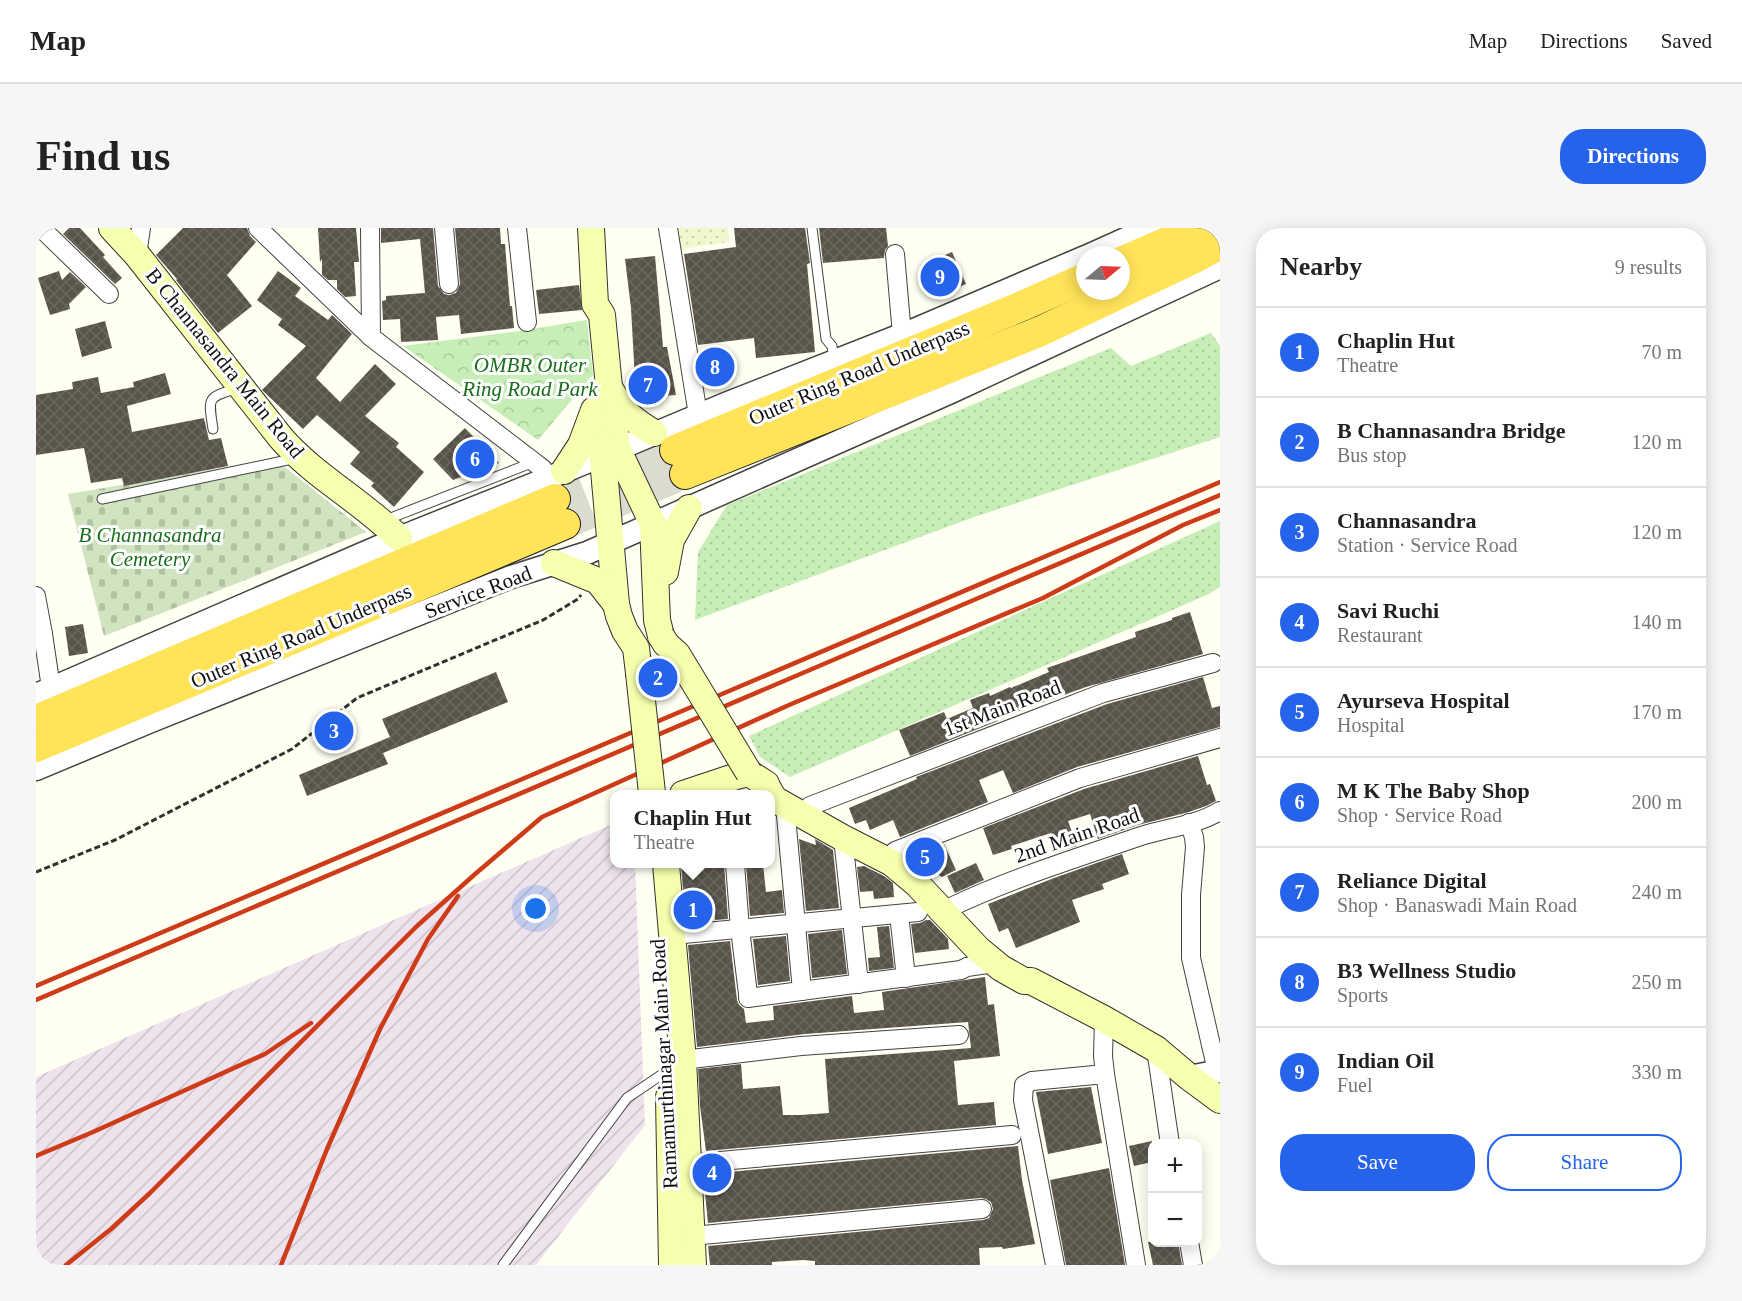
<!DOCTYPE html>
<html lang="en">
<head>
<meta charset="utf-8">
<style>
  :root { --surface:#fff; --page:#f6f6f6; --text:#222; --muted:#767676; --line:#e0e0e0; --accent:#2563eb }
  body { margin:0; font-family:Georgia,serif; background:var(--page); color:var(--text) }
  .controls { position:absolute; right:18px; bottom:18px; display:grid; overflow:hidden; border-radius:12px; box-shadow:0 3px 15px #0003 }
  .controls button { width:54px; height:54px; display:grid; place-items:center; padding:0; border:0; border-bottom:2px solid var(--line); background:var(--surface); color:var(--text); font:30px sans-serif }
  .compass { position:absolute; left:1040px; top:18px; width:54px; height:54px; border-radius:50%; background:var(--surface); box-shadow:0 3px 15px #0003; rotate:71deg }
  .you { position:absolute; left:500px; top:681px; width:21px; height:21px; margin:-15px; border:4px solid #fff; border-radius:50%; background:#1a73e8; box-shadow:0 0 0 9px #1a73e833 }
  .badge { display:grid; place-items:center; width:39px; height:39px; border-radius:50%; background:var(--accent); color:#fff; font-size:20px; font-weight:700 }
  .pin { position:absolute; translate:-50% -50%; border:3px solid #fff; box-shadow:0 2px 6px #0006 }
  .popup { position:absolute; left:574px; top:562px; width:165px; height:78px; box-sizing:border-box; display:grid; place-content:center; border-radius:12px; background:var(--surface); filter:drop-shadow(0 2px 4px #0005); font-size:20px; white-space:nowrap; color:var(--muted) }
  .popup b { font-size:22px; color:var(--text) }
  .popup::after { content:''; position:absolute; left:50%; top:100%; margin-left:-12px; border:12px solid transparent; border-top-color:var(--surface) }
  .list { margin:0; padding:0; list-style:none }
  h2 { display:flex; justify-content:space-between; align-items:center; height:78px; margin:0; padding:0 24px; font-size:26px }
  h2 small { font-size:20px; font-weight:400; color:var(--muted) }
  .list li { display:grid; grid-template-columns:39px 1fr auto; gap:18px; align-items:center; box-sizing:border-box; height:90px; padding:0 24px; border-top:2px solid var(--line) }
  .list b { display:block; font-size:22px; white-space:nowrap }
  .list p { margin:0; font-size:20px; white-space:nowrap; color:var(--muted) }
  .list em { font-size:20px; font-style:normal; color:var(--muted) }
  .actions { display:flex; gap:12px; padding:18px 24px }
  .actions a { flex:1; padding:14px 0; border:2px solid var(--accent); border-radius:24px; text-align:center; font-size:21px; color:var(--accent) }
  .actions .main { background:var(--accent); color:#fff }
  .map { position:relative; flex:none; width:1184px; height:1037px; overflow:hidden; border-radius:24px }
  header { display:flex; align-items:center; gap:36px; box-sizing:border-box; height:84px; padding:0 30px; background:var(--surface); border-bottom:2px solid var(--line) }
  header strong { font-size:28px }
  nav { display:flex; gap:33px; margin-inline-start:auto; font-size:21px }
  .intro { display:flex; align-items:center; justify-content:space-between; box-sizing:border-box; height:144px; padding:0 36px }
  h1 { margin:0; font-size:42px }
  .button { padding:15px 27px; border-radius:24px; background:var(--accent); color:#fff; font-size:21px; font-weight:700 }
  main { display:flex; gap:36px; padding:0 36px }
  aside { flex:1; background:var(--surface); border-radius:24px; box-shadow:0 3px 15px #0003 }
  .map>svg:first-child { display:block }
  .industrial { fill:url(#industrial-furrows) }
  .farmland { fill:url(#farmland-dots) }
  .grass { fill:url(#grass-dots) }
  .cemetery { fill:url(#cemetery-stones) }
  .park { fill:url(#park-crowns) }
  .building { fill:url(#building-cross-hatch) }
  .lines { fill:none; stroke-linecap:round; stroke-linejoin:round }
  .trunk-tunnel { stroke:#dbdbd0; stroke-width:30; stroke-dasharray:30 15; stroke-linecap:butt }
  .service-casing { stroke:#424242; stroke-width:11 }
  .minor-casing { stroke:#424242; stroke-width:20 }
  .tertiary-casing { stroke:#424242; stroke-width:25 }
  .secondary-casing { stroke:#313131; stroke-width:28 }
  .trunk-casing { stroke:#202020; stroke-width:32 }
  .path { stroke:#313131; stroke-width:3; stroke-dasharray:6 3; stroke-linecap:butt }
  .service { stroke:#fff; stroke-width:9 }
  .minor { stroke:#fff; stroke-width:18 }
  .tertiary { stroke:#fff; stroke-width:22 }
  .secondary { stroke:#f5ffad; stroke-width:26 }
  .trunk { stroke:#ffe359; stroke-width:30 }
  .rail { stroke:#cd3b19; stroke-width:4.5 }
  .secondary-bridge-casing { stroke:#313131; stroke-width:28; stroke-linecap:butt }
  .secondary-bridge { stroke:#f5ffad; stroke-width:26 }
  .labels { text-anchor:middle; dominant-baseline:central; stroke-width:6; stroke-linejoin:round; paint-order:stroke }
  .street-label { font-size:21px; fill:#0f0f0f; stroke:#fff }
  .park-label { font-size:21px; font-style:italic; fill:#186e1b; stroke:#fff }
</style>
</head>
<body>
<header>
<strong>Map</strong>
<nav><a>Map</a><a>Directions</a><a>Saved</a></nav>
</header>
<div class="intro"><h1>Find us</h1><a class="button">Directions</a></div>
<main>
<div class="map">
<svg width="1184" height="1037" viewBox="0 0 1184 1037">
  <defs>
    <pattern id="industrial-furrows" width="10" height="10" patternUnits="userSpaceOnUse" patternTransform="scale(1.5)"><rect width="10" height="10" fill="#eee3ed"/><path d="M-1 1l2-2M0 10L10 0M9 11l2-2" fill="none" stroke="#cbc2ca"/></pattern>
    <pattern id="farmland-dots" width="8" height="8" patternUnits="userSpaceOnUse" patternTransform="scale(1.5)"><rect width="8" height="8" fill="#f2f8ce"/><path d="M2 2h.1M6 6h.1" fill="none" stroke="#ced3b0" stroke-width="1.8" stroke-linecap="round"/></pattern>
    <pattern id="grass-dots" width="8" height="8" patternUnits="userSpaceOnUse" patternTransform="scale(1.5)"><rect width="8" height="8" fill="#c7eeb7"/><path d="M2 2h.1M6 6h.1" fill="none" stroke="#aacb9c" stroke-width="1.8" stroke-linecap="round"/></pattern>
    <pattern id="cemetery-stones" width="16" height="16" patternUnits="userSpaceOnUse" patternTransform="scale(1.5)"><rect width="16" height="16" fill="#d0e4bf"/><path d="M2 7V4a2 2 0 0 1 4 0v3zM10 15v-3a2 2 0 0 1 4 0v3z" fill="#b1c2a3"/></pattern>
    <pattern id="park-crowns" width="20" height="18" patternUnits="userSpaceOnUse" patternTransform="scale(1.5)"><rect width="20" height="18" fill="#c7eeb7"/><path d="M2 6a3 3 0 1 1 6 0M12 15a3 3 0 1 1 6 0" fill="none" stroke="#aacb9c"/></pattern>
    <pattern id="building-cross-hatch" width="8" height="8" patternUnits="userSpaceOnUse" patternTransform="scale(1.5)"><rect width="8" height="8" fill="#59544a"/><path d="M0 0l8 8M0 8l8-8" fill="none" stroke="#6c6860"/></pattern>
  </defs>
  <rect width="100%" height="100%" fill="#fffff2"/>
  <path class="industrial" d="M579,595V636H599L609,897L500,1037H0V849Z"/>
  <path class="farmland" d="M641,0H692L693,14L644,21Z"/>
  <g class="grass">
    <path d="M1175,105L1184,118V209L941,288L659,392L662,324L691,277L1075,120L1095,138Z"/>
    <path d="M1184,293V359L1173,366L754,549L724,529L713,508Z"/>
  </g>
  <path class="cemetery" d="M239,231L330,304L68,408L32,266Z"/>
  <path class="park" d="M551,92L557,147L502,212L367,118L484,103Z"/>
  <g class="building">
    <path d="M33,0H44L69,27L67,29L86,50L79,56L27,6Z"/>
    <path d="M147,0H211L214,8L220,14L191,47L216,78L182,105L140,52L141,51L120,27Z"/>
    <path d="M282,0H320L323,34H318L320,68L309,69L301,61V52H292L286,47V31L284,34Z"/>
    <path d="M345,0H397L402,58L408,66L413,67L420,65L424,56L419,0H464L465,16H469L474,78H476L478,100L425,106L423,87L400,89L402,112L365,114L364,91L347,92L346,73L350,72V68L389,65L384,11L345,15Z"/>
    <path d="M698,0H769L774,35L771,36L779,124L720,130L718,110L662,117L648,26L700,19Z"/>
    <path d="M783,0H850L852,18L849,22L848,30L787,35Z"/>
    <path d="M916,24L930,56L905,67L898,50L891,53L884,38Z"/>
    <path d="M619,28L627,119H631L640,167L600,170L595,80L589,31Z"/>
    <path d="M23,43L26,52L34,44L50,59L33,76L34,81L14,87L2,50Z"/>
    <path d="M242,43L265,60L259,68L292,92L296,87L316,106L280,150L304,174L339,136L360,156L329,188L363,215L360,219L388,244L358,279L335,258L338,255L314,236L324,224L281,187L267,201L226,162L270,118L242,97L246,91L221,72Z"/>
    <path d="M543,57L546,82L503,86L500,62Z"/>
    <path d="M69,93L76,120L46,129L39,101Z"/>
    <path d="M129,145L135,166L91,178L96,204L168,190L173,212L185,210L192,238L88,258L86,250L55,255L48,220L0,227V167L37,161L36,154L62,149L65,165L98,159L97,154Z"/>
    <path d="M429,200L463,235L417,252L397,231Z"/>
    <path d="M1154,384L1167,426L1050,459L961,491L962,493L874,528L863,502L908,484L911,491L937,480L934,472L953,465L954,468L974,459L975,460L1013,444L1011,440L1100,409L1099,404L1136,392V390Z"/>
    <path d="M47,396L52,425L33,428L29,399Z"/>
    <path d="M460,444L472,474L347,525L352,536L271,568L263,547L354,509L346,491Z"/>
    <path d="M1167,449L1176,480L1184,478V499L1041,539L977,565L967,542L965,543L943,552L952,574L864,609L857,592L834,602L830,592L819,596L813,580L860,560L881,551L880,549L1071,476Z"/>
    <path d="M1162,528L1171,557L1174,556L1180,573L1170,578L1153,584L1102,597L1062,611L1054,586L1032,593L1041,618L1022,624L1015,605L975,618L976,621L957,627L947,600L1048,561Z"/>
    <path d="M763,611L780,617L779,611L797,622L803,680L770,683Z"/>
    <path d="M908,616L920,642L906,649L887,637L882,626Z"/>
    <path d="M1086,626L1093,646L1066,656L1068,661L1036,672L1044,694L980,720L972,700L963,704L952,676L1018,650Z"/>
    <path d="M940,635L948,652L919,665L911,648Z"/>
    <path d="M645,636H688L692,691L679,692L677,671L648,674Z"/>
    <path d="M710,636H727L730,664L746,662L748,685L714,688Z"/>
    <path d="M828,638L848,648L857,655L858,669L838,671L837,663L824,664L821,639Z"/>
    <path d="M890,692H894L912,711L913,721L879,725L875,696L884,695Z"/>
    <path d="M853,698L858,740L833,743L832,730L844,729L841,699Z"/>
    <path d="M806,702L811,746L776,750L772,706Z"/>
    <path d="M750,708L754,753L722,757L717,711Z"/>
    <path d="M694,713L701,772L703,777L708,781L710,795L738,792L737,778L816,768L818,785L848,782L846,764L949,749L952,777L958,776L964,828L918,833L922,877L958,874L960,897L670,923L664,878L662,841L705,836L707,861L744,858L747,887H764L793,885L789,831L935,820L932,794L769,806L661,819L652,717Z"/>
    <path d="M1055,859L1066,915L1012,926L1000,864Z"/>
    <path d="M1116,913V934L1098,938L1093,918Z"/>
    <path d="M982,918L986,952L999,1016L967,1021L966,1019L943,1020L944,1037H779V1033L767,1032L736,1034V1037H674L672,1018L947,992L953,990L957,981L955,974L950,971L945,970L672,995L669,965L673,964L671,946Z"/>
    <path d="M1073,940L1089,1037H1030L1014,952Z"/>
    <path d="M1112,1014H1142L1146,1037H1117Z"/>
  </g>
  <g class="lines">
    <g class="trunk-tunnel">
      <path d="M519,271L639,222"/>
      <path d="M529,296L649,246"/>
    </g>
    <g class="service-casing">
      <g id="service">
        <path d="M776,0L790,111L796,118L798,133"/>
        <path d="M177,201C172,168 171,170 202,160"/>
        <path d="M66,271L261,230"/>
        <path d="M347,293L498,234"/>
        <path d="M467,1037L591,870L643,835"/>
      </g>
    </g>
    <g class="minor-casing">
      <g id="minor">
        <path d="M5,0L73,66"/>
        <path d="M222,0L335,109L498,234L507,241L510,250"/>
        <path d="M334,0L335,109"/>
        <path d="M408,0L413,56"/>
        <path d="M481,0L491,94"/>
        <path d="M632,0L662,187"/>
        <path d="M859,26L866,107"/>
        <path d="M101,27L105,0"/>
        <path d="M0,368L7,406"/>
        <path d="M0,408L7,406L15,460"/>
        <path d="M749,577L766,763"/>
        <path d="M774,578L1067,465L1177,435"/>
        <path d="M1153,595L1158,609L1159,619L1155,667V730L1181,843"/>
        <path d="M807,610L823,756"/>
        <path d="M859,623L1044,550L1184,510"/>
        <path d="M699,636L704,701L712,766"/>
        <path d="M915,679C976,650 1041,630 1105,608C1131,600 1161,597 1184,583"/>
        <path d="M863,686L870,750"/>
        <path d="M637,707L882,684"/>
        <path d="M712,770L925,742L931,739L958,735"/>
        <path d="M1068,791L1067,828L1069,846"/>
        <path d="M1120,821L1134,916"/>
        <path d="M647,832L765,818L923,807"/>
        <path d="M640,937L976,907"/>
        <path d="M656,1008L946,981"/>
        <path d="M1153,1014L1157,1037"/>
        <path d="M1019,1037L987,872L988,857L996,853L1069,846L1100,1037"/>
      </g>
    </g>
    <g class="tertiary-casing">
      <g id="tertiary">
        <path d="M1054,27L1114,0"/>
        <path d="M0,467L363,310L498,256L692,175L878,102L1049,29"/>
        <path d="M0,541L115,493L475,349L551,325L917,163L1184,39"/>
        <path d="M1153,849L1184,843"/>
      </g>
    </g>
    <g class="secondary-casing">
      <g id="secondary">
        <path d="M76,0L101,27L245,210C279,249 326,273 363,310"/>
        <path d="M555,0L559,76L566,87L573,159L581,220L617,296L621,392L625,408"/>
        <path d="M574,161C588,185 595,191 618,205"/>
        <path d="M564,198L580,376L583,388L589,403L600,420L603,445"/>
        <path d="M528,243L545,217L558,182"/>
        <path d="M518,335L562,353L580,376"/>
        <path d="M629,344L635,312L653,280"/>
        <path d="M730,557L738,571L807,610L856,635L881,656L942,721L965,740L988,753H995L1068,791L1120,821L1153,849L1184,872"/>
        <path d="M647,566L704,547L713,545L730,556"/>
        <path d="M630,636L647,832L657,1037"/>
        <path d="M633,869L636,1037"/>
      </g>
    </g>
    <g class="trunk-casing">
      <g id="trunk">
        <path d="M1085,34L1163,0"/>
        <path d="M639,222L986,78L1049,50"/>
        <path d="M649,246L1005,103L1159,30L1184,16"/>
        <path d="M0,492L519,271"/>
        <path d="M0,519L529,296"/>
      </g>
    </g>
    <path class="path" d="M0,644L79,612L256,521L321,470L507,392L542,371L545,367"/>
    <use href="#service" class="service"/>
    <use href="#minor" class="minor"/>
    <use href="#tertiary" class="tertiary"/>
    <use href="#secondary" class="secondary"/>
    <use href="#trunk" class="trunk"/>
    <g class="rail">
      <path d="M0,758L1184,254"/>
      <path d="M0,772L1184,267"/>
      <path d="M0,928L57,904L229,826L275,795"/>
      <path d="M30,1037L75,1001L114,965L381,698L438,647L506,589L753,477L1007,370L1147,297L1184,282"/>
      <path d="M245,1037L291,921L344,801L392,711L422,668"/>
    </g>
    <g class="secondary-bridge-casing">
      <g id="secondary-bridge">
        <path d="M625,408L630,416L641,426L713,545"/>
        <path d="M603,445L616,565"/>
      </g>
    </g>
    <use href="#secondary-bridge" class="secondary-bridge"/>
  </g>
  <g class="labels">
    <g class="street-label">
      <text transform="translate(189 135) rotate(51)">B Channasandra Main Road</text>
      <text transform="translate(823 145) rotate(-23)">Outer Ring Road Underpass</text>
      <text transform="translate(442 364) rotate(-21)">Service Road</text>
      <text transform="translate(265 408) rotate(-23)">Outer Ring Road Underpass</text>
      <text transform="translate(966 480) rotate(-21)">1st Main Road</text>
      <text transform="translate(1041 607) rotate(-19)">2nd Main Road</text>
      <text transform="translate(628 836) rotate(-93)">Ramamurthinagar Main Road</text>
    </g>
    <g class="park-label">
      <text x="494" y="137">OMBR Outer<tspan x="494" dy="24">Ring Road Park</tspan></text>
      <text x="114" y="307">B Channasandra<tspan x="114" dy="24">Cemetery</tspan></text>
    </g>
  </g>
</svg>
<div class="controls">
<button>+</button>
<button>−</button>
</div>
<svg class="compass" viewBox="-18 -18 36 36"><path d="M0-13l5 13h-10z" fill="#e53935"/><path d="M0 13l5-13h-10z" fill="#767676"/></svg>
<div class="you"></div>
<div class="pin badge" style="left:657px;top:682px">1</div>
<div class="popup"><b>Chaplin Hut</b>Theatre</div>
<div class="pin badge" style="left:622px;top:450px">2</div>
<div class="pin badge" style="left:298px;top:503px">3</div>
<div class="pin badge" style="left:676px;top:945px">4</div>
<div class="pin badge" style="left:889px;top:629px">5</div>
<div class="pin badge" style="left:439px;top:231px">6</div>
<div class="pin badge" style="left:612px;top:157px">7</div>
<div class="pin badge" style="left:679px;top:139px">8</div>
<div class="pin badge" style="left:904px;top:49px">9</div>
</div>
<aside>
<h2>Nearby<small>9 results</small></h2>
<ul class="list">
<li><span class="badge">1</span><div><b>Chaplin Hut</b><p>Theatre</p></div><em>70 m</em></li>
<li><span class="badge">2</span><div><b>B Channasandra Bridge</b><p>Bus stop</p></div><em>120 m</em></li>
<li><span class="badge">3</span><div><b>Channasandra</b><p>Station · Service Road</p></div><em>120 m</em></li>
<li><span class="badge">4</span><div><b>Savi Ruchi</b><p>Restaurant</p></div><em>140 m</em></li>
<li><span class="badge">5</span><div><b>Ayurseva Hospital</b><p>Hospital</p></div><em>170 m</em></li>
<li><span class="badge">6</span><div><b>M K The Baby Shop</b><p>Shop · Service Road</p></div><em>200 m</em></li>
<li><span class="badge">7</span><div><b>Reliance Digital</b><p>Shop · Banaswadi Main Road</p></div><em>240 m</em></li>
<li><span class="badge">8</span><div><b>B3 Wellness Studio</b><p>Sports</p></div><em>250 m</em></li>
<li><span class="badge">9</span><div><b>Indian Oil</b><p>Fuel</p></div><em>330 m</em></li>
</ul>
<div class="actions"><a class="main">Save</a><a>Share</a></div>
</aside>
</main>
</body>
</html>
